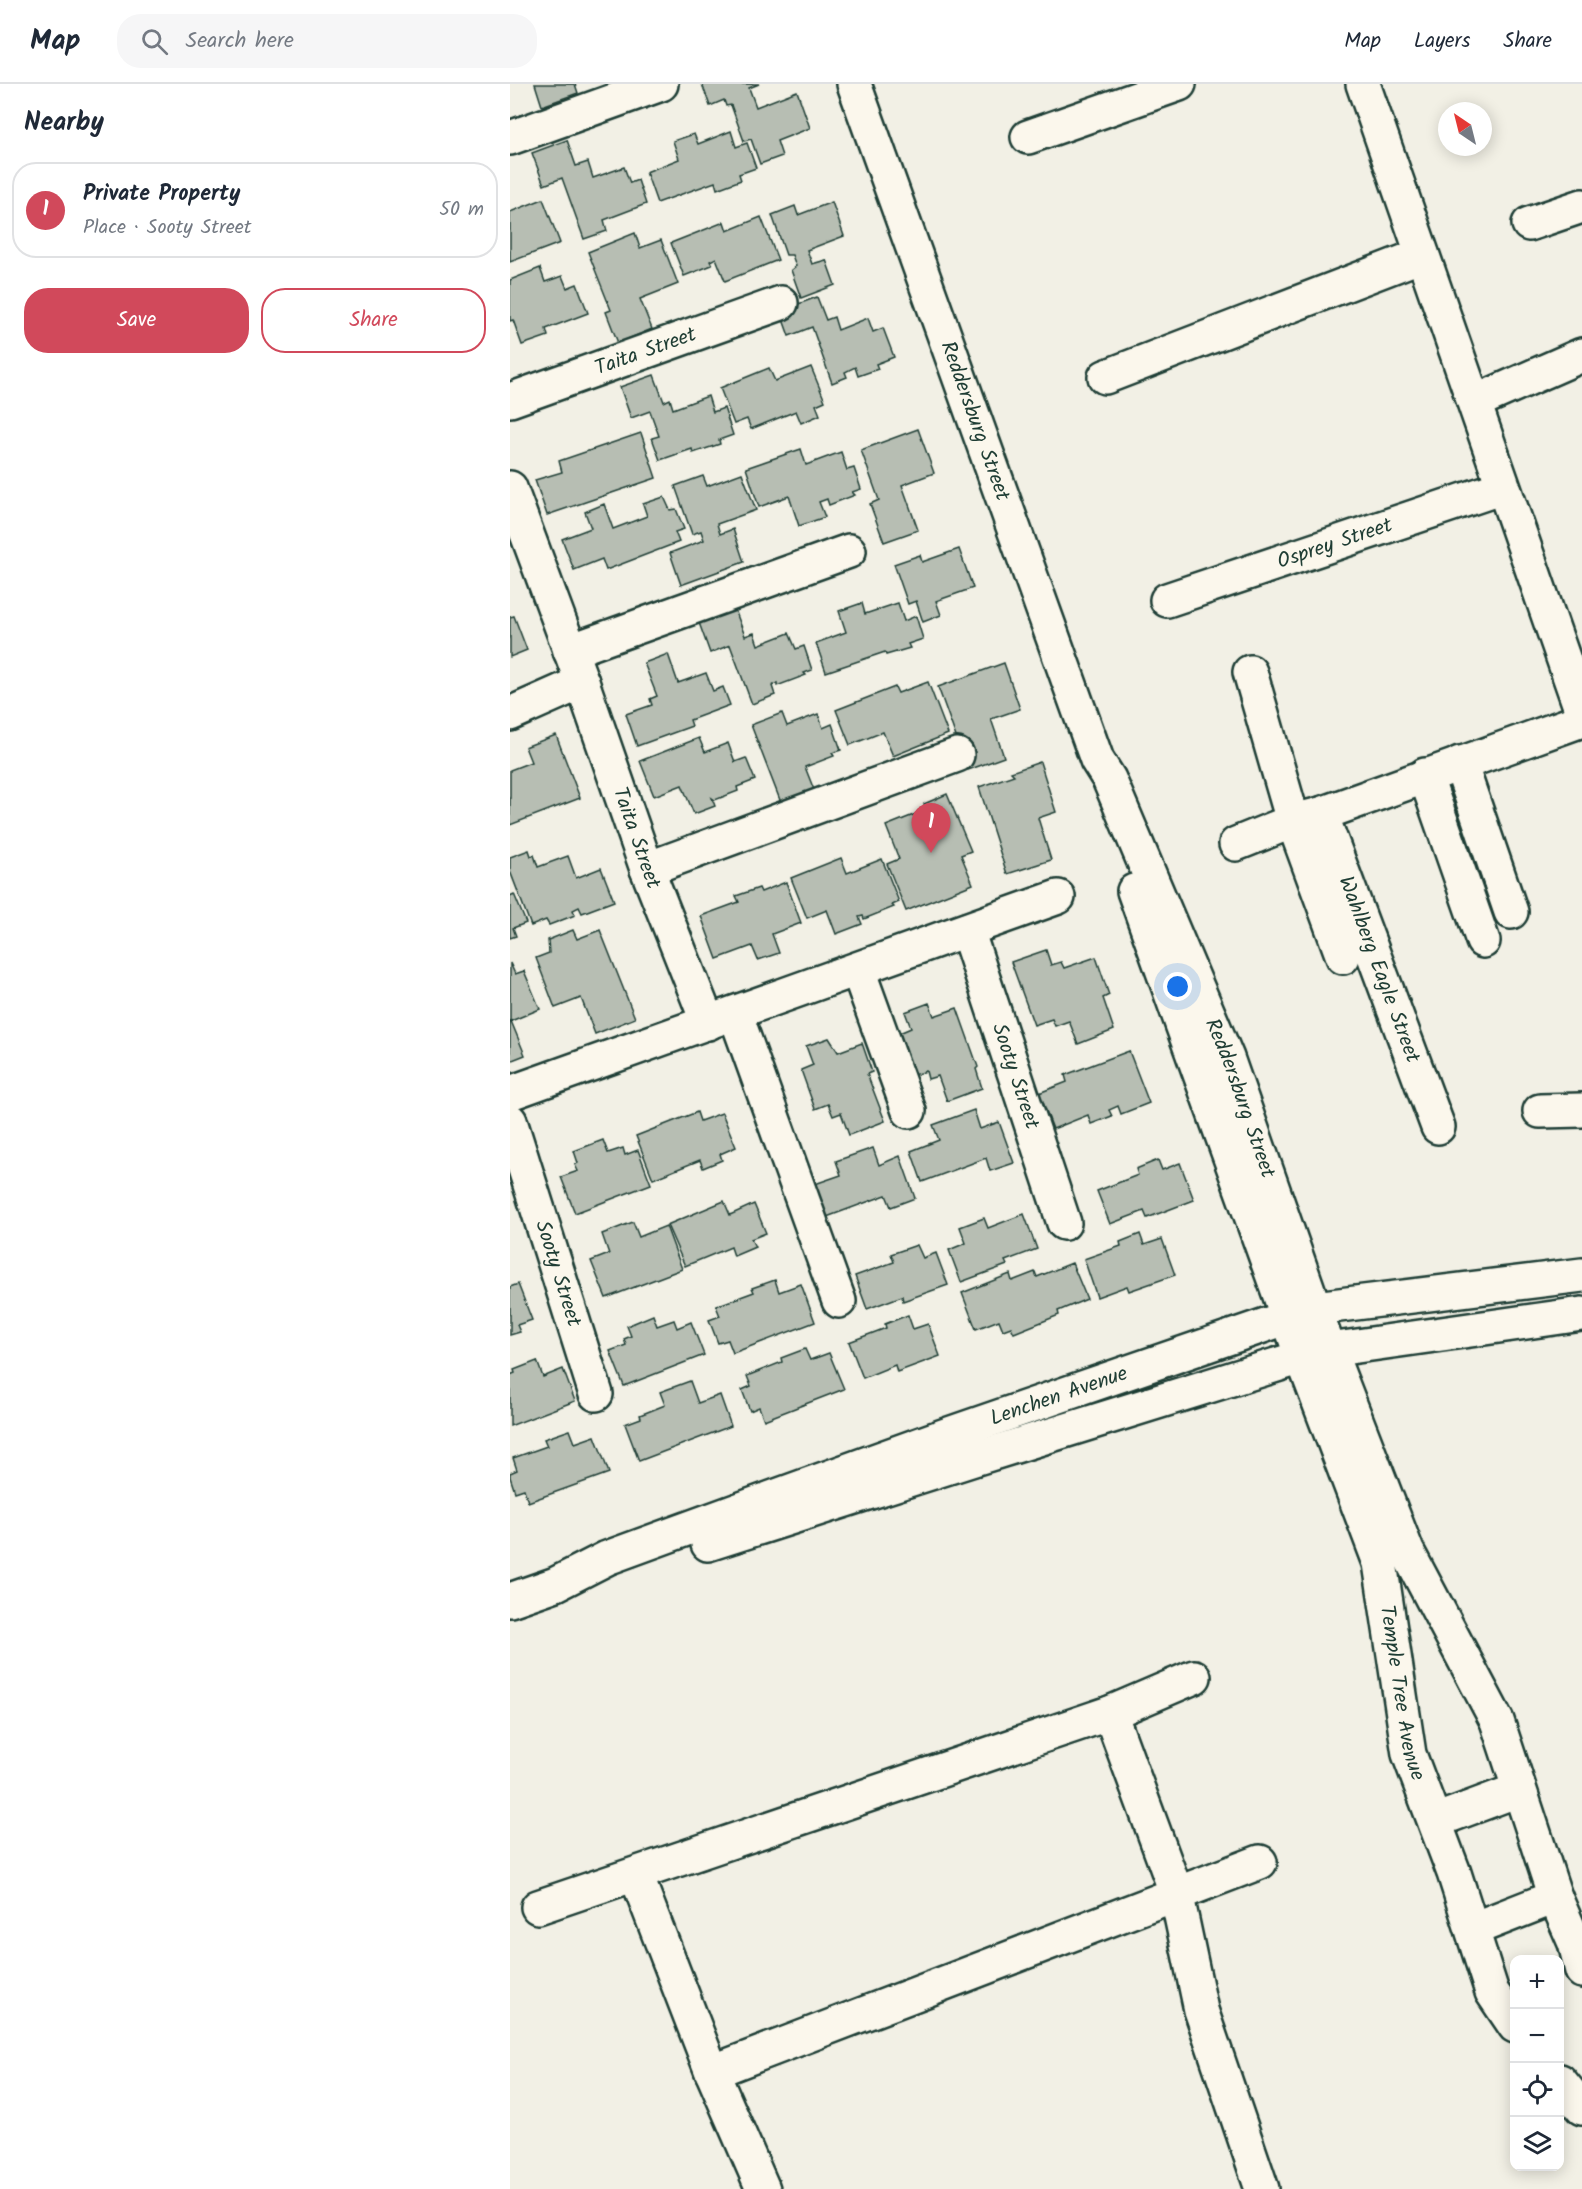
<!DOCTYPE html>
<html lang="en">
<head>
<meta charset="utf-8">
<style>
  :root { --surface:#fff; --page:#f6f6f7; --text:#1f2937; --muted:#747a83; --line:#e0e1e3; --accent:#d1495b }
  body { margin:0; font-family:Kalam,sans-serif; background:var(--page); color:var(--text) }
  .controls { position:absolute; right:18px; bottom:18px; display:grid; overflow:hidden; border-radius:12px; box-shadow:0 3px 15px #0003 }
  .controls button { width:54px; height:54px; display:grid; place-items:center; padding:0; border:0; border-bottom:2px solid var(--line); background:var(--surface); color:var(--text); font:30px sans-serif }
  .compass { position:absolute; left:928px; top:18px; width:54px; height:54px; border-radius:50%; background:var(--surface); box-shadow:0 3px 15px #0003; rotate:325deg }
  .you { position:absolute; left:668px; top:903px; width:21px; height:21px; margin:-15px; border:4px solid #fff; border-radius:50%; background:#1a73e8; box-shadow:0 0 0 9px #1a73e833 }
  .badge { display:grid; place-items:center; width:39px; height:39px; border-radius:50%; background:var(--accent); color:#fff; font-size:20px; font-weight:700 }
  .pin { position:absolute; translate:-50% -50px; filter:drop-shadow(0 2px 3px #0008) }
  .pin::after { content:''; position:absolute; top:32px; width:21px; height:18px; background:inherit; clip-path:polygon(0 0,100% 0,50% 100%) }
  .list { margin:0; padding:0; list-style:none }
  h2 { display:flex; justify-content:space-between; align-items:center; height:78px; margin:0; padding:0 24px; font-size:26px }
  h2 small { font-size:20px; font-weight:400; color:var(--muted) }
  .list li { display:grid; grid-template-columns:39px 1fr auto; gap:18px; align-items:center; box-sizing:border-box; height:96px; margin:0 12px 12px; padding:0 12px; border:2px solid var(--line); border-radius:24px }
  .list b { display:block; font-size:22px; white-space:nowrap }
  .list p { margin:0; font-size:20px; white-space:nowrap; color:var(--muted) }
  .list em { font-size:20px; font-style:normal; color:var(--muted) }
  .actions { display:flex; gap:12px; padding:18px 24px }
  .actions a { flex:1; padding:14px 0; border:2px solid var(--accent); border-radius:24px; text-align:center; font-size:21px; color:var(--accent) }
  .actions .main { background:var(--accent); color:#fff }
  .icon { flex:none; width:33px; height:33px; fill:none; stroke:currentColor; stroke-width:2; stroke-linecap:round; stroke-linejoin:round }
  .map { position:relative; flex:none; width:1072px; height:2105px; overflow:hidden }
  header { display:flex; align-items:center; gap:36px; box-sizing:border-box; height:84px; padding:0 30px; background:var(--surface); border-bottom:2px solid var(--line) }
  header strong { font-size:28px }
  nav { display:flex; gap:33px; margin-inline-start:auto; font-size:21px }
  .search { width:420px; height:54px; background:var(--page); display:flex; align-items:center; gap:15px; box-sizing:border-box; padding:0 21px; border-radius:24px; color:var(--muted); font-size:22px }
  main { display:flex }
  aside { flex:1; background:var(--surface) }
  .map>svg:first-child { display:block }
  .building { fill:#b7beb3; stroke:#1f3d34; stroke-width:1.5 }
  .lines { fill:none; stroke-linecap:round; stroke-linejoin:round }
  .minor-casing { stroke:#1f3d34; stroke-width:38 }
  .tertiary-casing { stroke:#1f3d34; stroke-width:38 }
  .secondary-casing { stroke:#1f3d34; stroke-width:38 }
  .minor { stroke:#fbf7ec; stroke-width:33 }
  .tertiary { stroke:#fbf7ec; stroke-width:33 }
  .secondary { stroke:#fbf7ec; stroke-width:33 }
  .labels { text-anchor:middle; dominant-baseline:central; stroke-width:6; stroke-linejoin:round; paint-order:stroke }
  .street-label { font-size:21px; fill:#1f3d34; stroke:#fbf7ec }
</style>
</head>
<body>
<header>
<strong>Map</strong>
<div class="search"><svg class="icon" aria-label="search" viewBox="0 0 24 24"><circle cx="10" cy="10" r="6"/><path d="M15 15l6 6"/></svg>Search here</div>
<nav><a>Map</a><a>Layers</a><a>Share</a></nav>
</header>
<main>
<aside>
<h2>Nearby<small></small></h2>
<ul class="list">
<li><span class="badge">1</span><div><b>Private Property</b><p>Place · Sooty Street</p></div><em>50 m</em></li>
</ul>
<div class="actions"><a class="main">Save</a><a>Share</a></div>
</aside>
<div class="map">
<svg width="1072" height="2105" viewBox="0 0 1072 2105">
  <rect width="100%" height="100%" fill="#f2f0e5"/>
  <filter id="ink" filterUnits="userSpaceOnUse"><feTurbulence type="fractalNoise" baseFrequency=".0167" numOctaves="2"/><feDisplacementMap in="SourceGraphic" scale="12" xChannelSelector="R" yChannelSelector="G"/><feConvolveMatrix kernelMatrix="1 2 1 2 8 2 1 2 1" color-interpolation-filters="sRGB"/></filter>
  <g filter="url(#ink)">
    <g class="building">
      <path d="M25,0H65L68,9L32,22Z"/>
      <path d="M192,0H249L239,4L246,23L287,7L300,44L267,57L272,72L250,80L241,55L234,57L221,21L216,22L214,16L200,22Z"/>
      <path d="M221,47L226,63L237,59L246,84L229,90L231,96L207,105L205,98L147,119L136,88L169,75L163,57L184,50L188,60Z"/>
      <path d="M57,56L66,82L78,78L83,94L114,83L120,99L128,96L136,120L94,136L97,147L74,155L52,94L34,101L22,69Z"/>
      <path d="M33,115L50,159L0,178V128Z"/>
      <path d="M322,118L334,152L297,166L302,180L316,176L325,201L291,214L281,186L286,182L282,171H276L262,131L285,122L288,131Z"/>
      <path d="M251,133L268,176L215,197L206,174L200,177L202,181L174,192L161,159L214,138L217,147Z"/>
      <path d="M125,149L130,164L151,156L168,200L130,215L142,245L108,259L96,228L101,226L78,168Z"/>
      <path d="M30,184L35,198L52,192L57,204L67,200L78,229L36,245L38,252L12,261L3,236L0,237V196Z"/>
      <path d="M307,213L316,236L324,233L328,246L358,234L363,248L373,244L384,273L366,280L368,285L348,292L345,283L335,288L337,293L322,299L302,243L279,252L270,227Z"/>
      <path d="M301,283L315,317L306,321L310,331L291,339L286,327L241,345L237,335L224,340L210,304L259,284L265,297Z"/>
      <path d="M144,291L154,318L160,315L163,325L198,312L203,328L214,324L223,351L209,356L210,360L183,369L182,365L150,376L142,354L149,352L140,327L121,334L110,303Z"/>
      <path d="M408,345L424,389L392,401L408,446L374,458L360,420L369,416L351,366Z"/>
      <path d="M131,349L146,394L37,431L25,396L52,388L49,377Z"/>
      <path d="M291,365L296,381L331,368L337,386L344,384L351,405L342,408L345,411L319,421L317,415L309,418L315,433L289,442L279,412L249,423L236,384Z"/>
      <path d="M232,389L246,426L207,440L210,450L223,445L234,478L171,501L160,469L194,456L191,447L182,450L165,402L193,392L197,402Z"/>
      <path d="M154,413L160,426L166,425L174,445L165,448L169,458L96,486L92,475L64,486L52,455L81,444L75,428L94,420L103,445L137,432L133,420Z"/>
      <path d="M449,465L463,504L426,517L431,531L413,538L406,517L398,520L384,480L410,471L412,478Z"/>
      <path d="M352,519L355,530L388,519L394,537L406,532L413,555L398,560L400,564L376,571L375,568L316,588L306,559L336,548L329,527Z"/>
      <path d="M224,523L235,552L244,549L248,561L279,549L286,565L294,562L302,586L294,589L296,591L267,602V599L262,602L265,611L242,620L220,561L200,569L188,536Z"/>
      <path d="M4,532L17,566L0,573V533Z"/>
      <path d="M158,570L168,599L196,589L203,607L213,603L220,621L180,636L182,642L127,662L116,630L142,621L140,615L147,612L134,579Z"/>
      <path d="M494,579L510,625L481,635L494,673L458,686L428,603Z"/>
      <path d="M418,598L438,650L383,672L373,648L340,661L326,626L385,603L388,609Z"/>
      <path d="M272,629L277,642L308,630L313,644L322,640L331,666L322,669L324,672L295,683L308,716L275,729L241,641Z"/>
      <path d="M46,651L70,714L0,741V686L21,678L15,663Z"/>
      <path d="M189,654L195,668L218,659L225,678L236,674L245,696L227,703L228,707L205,716L202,714L205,722L184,730L172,701L144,712L130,677Z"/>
      <path d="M530,678L546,728L528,734L541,776L497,790L469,703L504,691L501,688Z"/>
      <path d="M437,710L461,767L451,771L463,800L396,827L377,780L389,775L376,742L416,726L414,720Z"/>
      <path d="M19,766L21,772L24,771L28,783L58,772L66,794L91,784L104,817L72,829L69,823L63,826L65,831L39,841L36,836L21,842L0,787V773Z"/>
      <path d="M331,774L337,789L372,775L389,818L382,821L384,823L354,835L353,832L349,833L352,840L326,850L317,826L297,834L281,794Z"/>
      <path d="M276,798L291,839L262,850L269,869L248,876L242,862L207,875L191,832L229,818L226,812L249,804L251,808Z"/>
      <path d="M4,810L16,839L3,844L6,852L0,854V812Z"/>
      <path d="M63,846L67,855L90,846L125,934L85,950L71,914L45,924L26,874L39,869L38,856Z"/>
      <path d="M536,866L541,881L551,878L554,884L586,873L599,911L593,914L604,946L568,960L559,937L545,942L542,935L524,941L501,878Z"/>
      <path d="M0,879L5,890L14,887L30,925L1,937L15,971L0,977Z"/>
      <path d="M419,919L424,932L447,924L468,983L466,985L472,1004L437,1017L428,992L418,995L416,987L402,992L387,950L401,944L395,928Z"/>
      <path d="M319,954L328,968L352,959L362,988L357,990L375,1037L339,1051L331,1029L323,1032L318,1020L305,1025L291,986L303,981L296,962Z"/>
      <path d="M619,967L639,1019L611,1030L608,1022L599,1026L602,1032L581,1040L578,1031L543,1045L529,1009L557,998L555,991Z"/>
      <path d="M464,1026L470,1045L489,1038L504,1079L480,1087L476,1074L412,1098L401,1067L429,1056L423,1041Z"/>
      <path d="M187,1028L190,1037L212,1029L226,1063L210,1070L212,1076L193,1084L190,1076L143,1095L126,1052Z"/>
      <path d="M93,1056L98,1069L113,1064L115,1071L128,1066L141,1100L65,1129L51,1093L68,1087L65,1081L68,1079L64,1067Z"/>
      <path d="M363,1064L369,1081L390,1072L405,1114L381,1123L376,1111L314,1134L302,1101L331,1091L326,1077Z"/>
      <path d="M648,1076L652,1086L670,1079L684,1116L637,1134L634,1127L600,1140L587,1107L628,1091L626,1085Z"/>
      <path d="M214,1117L220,1131L244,1120L256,1149L241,1155L245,1163L224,1172L221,1163L175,1182L157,1141Z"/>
      <path d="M514,1130L527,1165L495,1177L497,1181L451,1198L439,1166L456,1159L450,1143L474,1134L478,1144Z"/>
      <path d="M123,1138L129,1153L156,1142L172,1185L96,1214L81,1177L99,1170L92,1150Z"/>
      <path d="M630,1150L634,1161L652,1155L665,1191L619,1207L617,1202L587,1213L574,1175L611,1162L610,1158Z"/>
      <path d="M407,1161L413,1174L426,1169L438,1201L393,1217L392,1212L357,1225L345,1192L384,1178L381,1170Z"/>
      <path d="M562,1179L577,1215L548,1227L549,1231L504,1249L501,1243L493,1246L489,1236L466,1245L452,1209L500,1190L502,1197L525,1188L527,1193Z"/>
      <path d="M265,1196L269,1208L291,1200L305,1238L223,1269L218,1256L208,1259L199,1236L210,1232L206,1222L244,1208L242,1204Z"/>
      <path d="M8,1200L22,1236L7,1241L10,1248L0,1251V1203Z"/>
      <path d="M143,1231L147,1242L164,1236L167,1244L181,1238L194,1271L114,1302L100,1267L116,1261L114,1255L121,1252L117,1242Z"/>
      <path d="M398,1231L403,1245L418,1240L430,1272L387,1288L385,1281L353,1294L339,1258L376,1244L375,1240Z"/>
      <path d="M295,1265L300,1276L319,1269L334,1305L254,1336L249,1323L240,1327L232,1306L241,1302L237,1292L272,1278L271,1274Z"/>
      <path d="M27,1277L33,1293L53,1285L65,1317L0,1342V1291L5,1289L4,1286Z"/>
      <path d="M180,1297L188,1319L210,1311L221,1342L129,1377L115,1340L131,1334L130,1331L155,1321L150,1308Z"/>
      <path d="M60,1346L65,1359L85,1352L99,1389L18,1418L14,1405L5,1408L0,1393V1389L7,1386L3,1374L37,1362L34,1355Z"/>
    </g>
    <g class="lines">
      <g class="minor-casing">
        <g id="minor">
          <path d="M853,0L1072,628"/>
          <path d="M518,53L669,0"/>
          <path d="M0,54L151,0"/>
          <path d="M1019,140L1072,122"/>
          <path d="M595,293L912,171"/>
          <path id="s1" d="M0,316L271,219"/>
          <path d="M965,318L1072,271"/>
          <path id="s2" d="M0,404L72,598L137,785L198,939"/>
          <path id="s3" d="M657,516L993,403"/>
          <path d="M60,567L339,467"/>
          <path d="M740,588L783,737L833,873"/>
          <path d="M0,630L72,598"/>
          <path d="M950,679L1001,828"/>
          <path d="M915,691L973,857"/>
          <path id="s4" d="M811,730L928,1043"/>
          <path d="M726,760L783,737L811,730L1072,636"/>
          <path d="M137,785L447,671"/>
          <path id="s5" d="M457,846L554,1139"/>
          <path d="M348,886L399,1027"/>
          <path d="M225,929L329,1217"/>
          <path d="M0,1009L548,813"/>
          <path d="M1030,1027L1072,1026"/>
          <path id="s6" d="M0,1037L86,1310"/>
          <path d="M819,1266L897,1467L987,1637L1045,1813L1065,1859L1072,1887"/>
          <path id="s7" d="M792,1273L870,1479L899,1670L944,1789L982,1908L1005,1942"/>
          <path d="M600,1629L666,1808L691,1926L752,2105"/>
          <path d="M925,1737L1008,1706"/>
          <path d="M126,1791L202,1988L253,2105"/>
          <path d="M28,1823L600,1629L684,1593"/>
          <path d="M963,1845L1045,1813"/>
          <path d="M202,1988L750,1778"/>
          <path d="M1050,1997L1072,2024"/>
        </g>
      </g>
      <g class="tertiary-casing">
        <g id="tertiary">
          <path id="s8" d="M344,0L587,676L599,695L717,974L819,1266"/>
          <path d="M624,807L792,1273"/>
        </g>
      </g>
      <g class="secondary-casing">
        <g id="secondary">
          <path d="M198,1460L467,1374L792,1273L819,1266L1072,1230"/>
          <path id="s9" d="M0,1516L46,1500L97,1474L264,1413L433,1352L805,1224L1072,1191"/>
        </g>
      </g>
      <use href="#minor" class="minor"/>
      <use href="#tertiary" class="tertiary"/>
      <use href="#secondary" class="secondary"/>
    </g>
  </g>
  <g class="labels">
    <g class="street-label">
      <text stroke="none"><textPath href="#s1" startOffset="144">Taita Street</textPath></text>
      <text stroke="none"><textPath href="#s8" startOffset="358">Reddersburg Street</textPath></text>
      <text stroke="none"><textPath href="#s3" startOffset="177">Osprey Street</textPath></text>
      <text stroke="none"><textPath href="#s2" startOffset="372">Taita Street</textPath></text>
      <text stroke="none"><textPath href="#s4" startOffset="166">Wahlberg Eagle Street</textPath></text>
      <text stroke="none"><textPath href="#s5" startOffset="154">Sooty Street</textPath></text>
      <text stroke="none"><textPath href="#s8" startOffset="1086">Reddersburg Street</textPath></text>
      <text stroke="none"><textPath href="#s6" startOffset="160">Sooty Street</textPath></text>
      <text stroke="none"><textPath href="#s9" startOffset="586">Lenchen Avenue</textPath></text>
      <text stroke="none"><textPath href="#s7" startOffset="352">Temple Tree Avenue</textPath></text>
    </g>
  </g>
</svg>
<div class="controls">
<button>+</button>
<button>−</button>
<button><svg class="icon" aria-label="locate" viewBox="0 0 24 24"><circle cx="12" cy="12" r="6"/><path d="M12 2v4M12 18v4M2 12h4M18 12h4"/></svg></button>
<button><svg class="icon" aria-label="layers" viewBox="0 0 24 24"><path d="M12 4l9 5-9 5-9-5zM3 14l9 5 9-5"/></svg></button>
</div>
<svg class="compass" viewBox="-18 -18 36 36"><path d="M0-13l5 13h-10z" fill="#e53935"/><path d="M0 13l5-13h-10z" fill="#747a83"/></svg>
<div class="you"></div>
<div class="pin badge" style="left:421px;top:769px">1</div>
</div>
</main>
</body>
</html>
